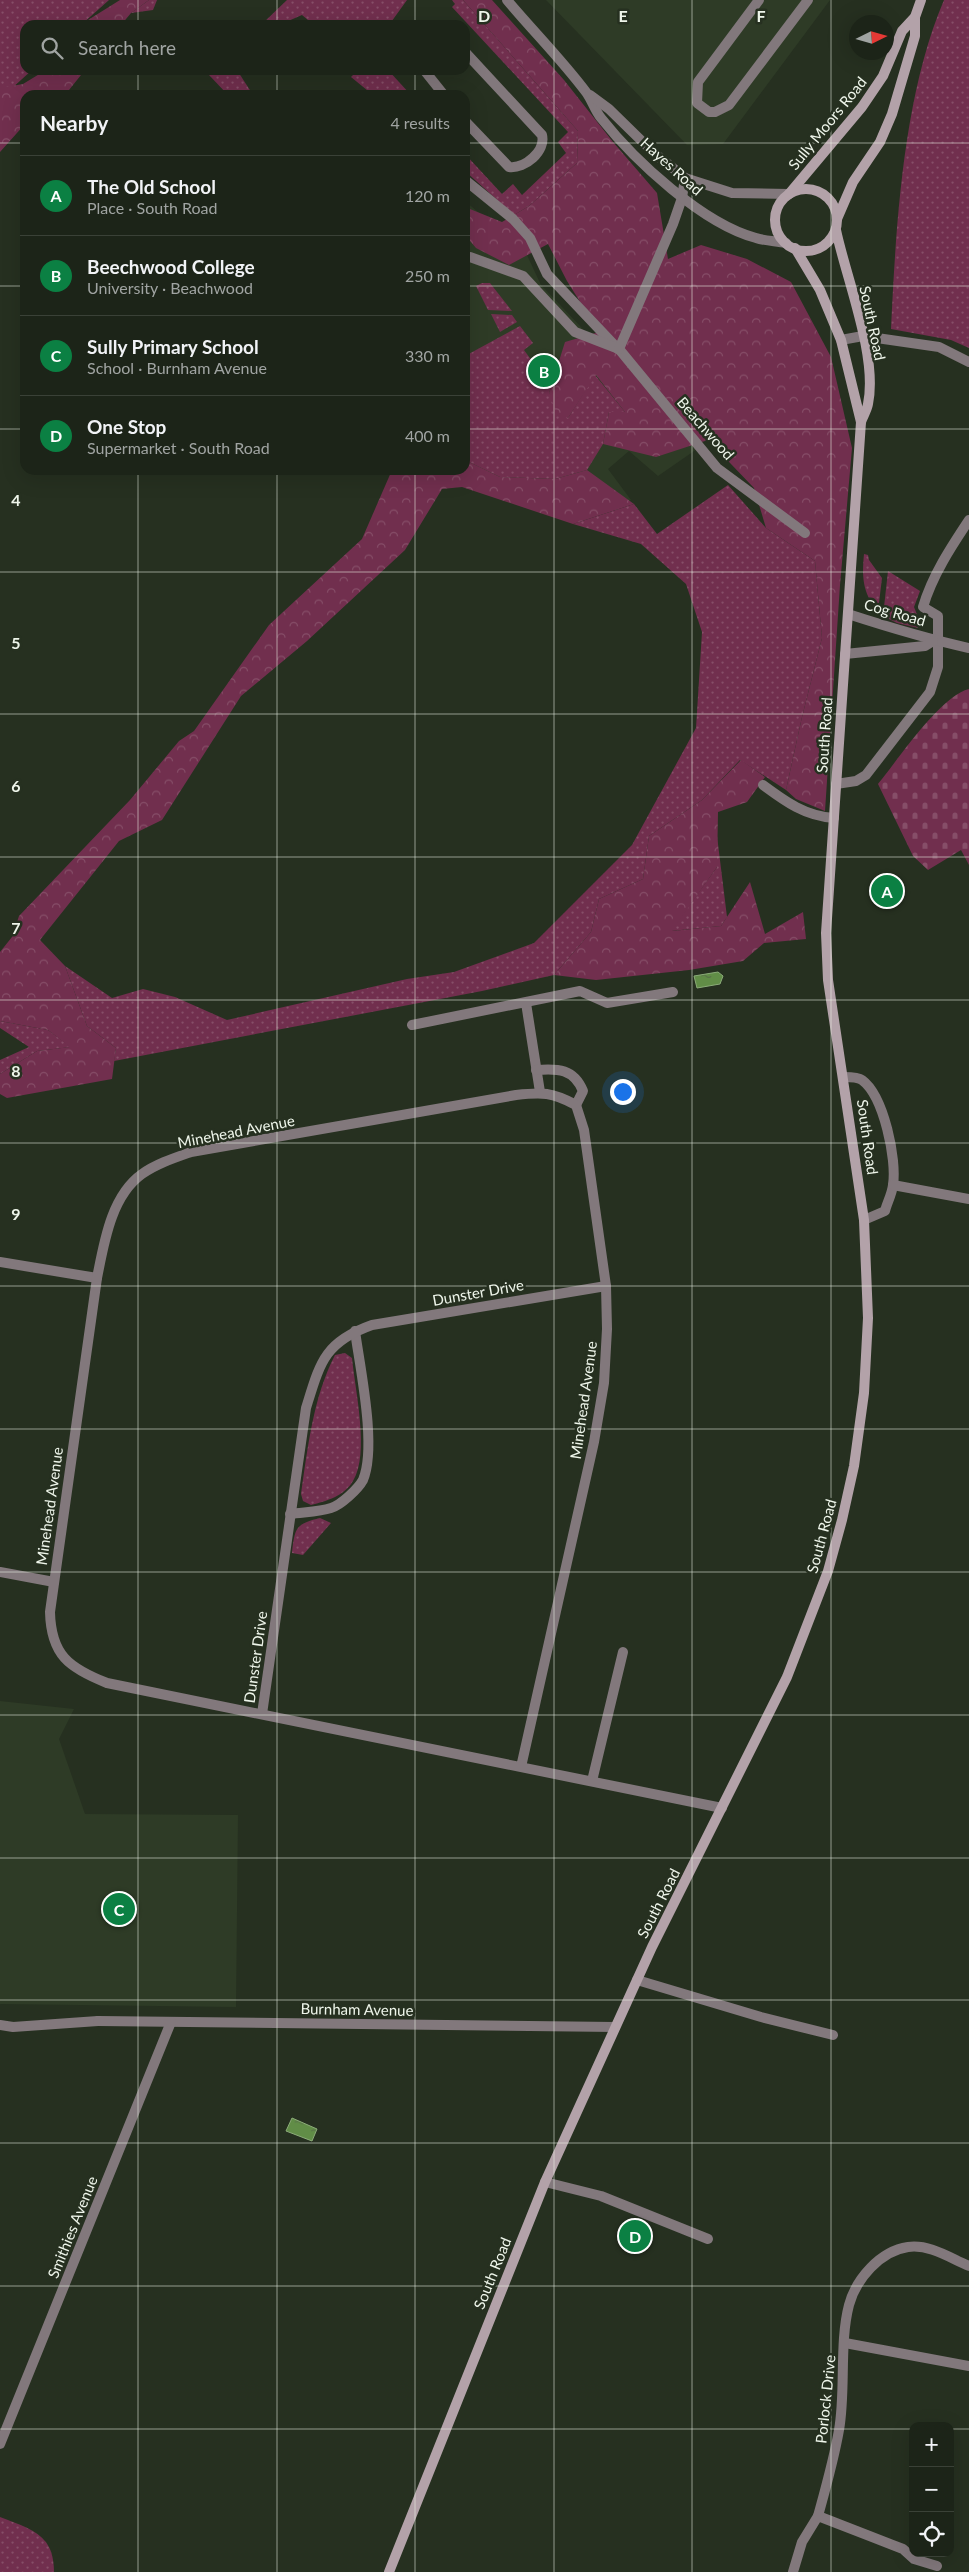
<!DOCTYPE html>
<html lang="en">
<head>
<meta charset="utf-8">
<style>
  :root { --surface:#1c2418; --page:#293025; --text:#f1f3f6; --muted:#a0a4a2; --line:#3a4137; --accent:#0b8043 }
  body { margin:0; font-family:Lato,sans-serif; background:var(--page); color:var(--text) }
  .controls { position:absolute; right:15px; bottom:15px; display:grid; overflow:hidden; border-radius:10px; box-shadow:0 5px 20px #0002 }
  .controls button { width:45px; height:45px; display:grid; place-items:center; padding:0; border:0; border-bottom:1px solid var(--line); background:var(--surface); color:var(--text); font:25px sans-serif }
  .compass { position:absolute; left:849px; top:15px; width:45px; height:45px; border-radius:50%; background:var(--surface); box-shadow:0 5px 20px #0002; rotate:85deg }
  .you { position:absolute; left:622px; top:1091px; width:18px; height:18px; margin:-12px; border:4px solid #fff; border-radius:50%; background:#1a73e8; box-shadow:0 0 0 8px #1a73e833 }
  .badge { display:grid; place-items:center; width:32px; height:32px; border-radius:50%; background:var(--accent); color:#fff; font-size:16px; font-weight:700 }
  .pin { position:absolute; translate:-50% -50%; border:2px solid #fff; box-shadow:0 1px 5px #0006 }
  .list { margin:0; padding:0; list-style:none }
  h2 { display:flex; justify-content:space-between; align-items:center; height:65px; margin:0; padding:0 20px; font-size:21px }
  h2 small { font-size:16px; font-weight:400; color:var(--muted) }
  .list li { display:grid; grid-template-columns:32px 1fr auto; gap:15px; align-items:center; box-sizing:border-box; height:80px; padding:0 20px; border-top:1px solid var(--line) }
  .list b { display:block; font-size:19px; white-space:nowrap }
  .list p { margin:0; font-size:16px; white-space:nowrap; color:var(--muted) }
  .list em { font-size:16px; font-style:normal; color:var(--muted) }
  .icon { flex:none; width:28px; height:28px; fill:none; stroke:currentColor; stroke-width:2; stroke-linecap:round; stroke-linejoin:round }
  .map { position:relative; flex:none; width:969px; height:2572px; overflow:hidden }
  .search { position:absolute; background:var(--surface); box-shadow:0 5px 20px #0002; left:20px; top:20px; width:450px; height:55px; display:flex; align-items:center; gap:12px; box-sizing:border-box; padding:0 18px; border-radius:15px; color:var(--muted); font-size:19px }
  .panel { position:absolute; background:var(--surface); box-shadow:0 5px 20px #0002; left:20px; top:90px; width:450px; height:385px; border-radius:15px }
  .map>svg:first-child { display:block }
  .built { fill:#2e3b26 }
  .grass { fill:url(#grass-dots) }
  .forest { fill:url(#forest-crowns) }
  .cemetery { fill:url(#cemetery-stones) }
  .water { fill:url(#water-ripples); stroke:#8bac78 }
  .lines { fill:none; stroke-linecap:round; stroke-linejoin:round }
  .service { stroke:#82787c; stroke-width:10 }
  .minor { stroke:#82787c; stroke-width:10 }
  .tertiary { stroke:#82787c; stroke-width:10 }
  .secondary { stroke:#b3a2a9; stroke-width:10 }
  .grid { fill:none; stroke:#eef5ea; stroke-width:1; stroke-opacity:0.55 }
  .labels { text-anchor:middle; dominant-baseline:central; stroke-width:5; stroke-linejoin:round; paint-order:stroke }
  .street-label { font-size:15px; fill:#eef5ea; stroke:#263020 }
  .grid-label { font-size:16px; text-anchor:middle; font-weight:bold; fill:#eef5ea; stroke:#263020; stroke-width:5; stroke-linejoin:round; paint-order:stroke }
</style>
</head>
<body>
<div class="map">
<svg width="969" height="2572" viewBox="0 0 969 2572">
  <defs>
    <pattern id="grass-dots" width="8" height="8" patternUnits="userSpaceOnUse" patternTransform="scale(1.25)"><rect width="8" height="8" fill="#712f4e"/><path d="M2 2h.1M6 6h.1" fill="none" stroke="#864e68" stroke-width="1.8" stroke-linecap="round"/></pattern>
    <pattern id="forest-crowns" width="20" height="18" patternUnits="userSpaceOnUse" patternTransform="scale(1.25)"><rect width="20" height="18" fill="#712f4e"/><path d="M2 6a3 3 0 1 1 6 0M12 15a3 3 0 1 1 6 0" fill="none" stroke="#864e68"/></pattern>
    <pattern id="cemetery-stones" width="16" height="16" patternUnits="userSpaceOnUse" patternTransform="scale(1.25)"><rect width="16" height="16" fill="#712f4e"/><path d="M2 7V4a2 2 0 0 1 4 0v3zM10 15v-3a2 2 0 0 1 4 0v3z" fill="#864e68"/></pattern>
    <pattern id="water-ripples" width="26" height="14" patternUnits="userSpaceOnUse" patternTransform="scale(1.25)"><rect width="26" height="14" fill="#618d47"/><path d="M2 4q2-2 4 0t4 0M15 11q2-2 4 0t4 0" fill="none" stroke="#577247"/></pattern>
  </defs>
  <rect width="100%" height="100%" fill="#263020"/>
  <g class="built">
    <path d="M546,0H830L723,144L687,145Z"/>
    <path d="M465,201L526,253L541,285L697,449L658,476L629,451L608,469L631,500L606,509L465,470Z"/>
    <path d="M0,1701L74,1709L59,1739L85,1814L238,1815L236,2007L0,2004Z"/>
  </g>
  <g class="grass">
    <path d="M0,0H109L81,25H25V70H32L0,99Z"/>
    <path d="M149,0H157L153,10L131,13Z"/>
    <path d="M287,0H407L389,25H314L302,15L279,25H261Z"/>
    <path d="M452,0H463L578,131L577,163L529,206L514,215L465,171V154L502,194L513,184L522,195L566,153L558,142L568,132L452,7L455,4Z"/>
    <path d="M944,0H969V348L951,340L891,329C896,225 903,96 944,0Z"/>
    <path d="M214,70H237L253,95H228L209,75Z"/>
    <path d="M358,70H388L410,94L373,95L351,77Z"/>
    <path d="M482,283H490L512,311L488,310L476,286Z"/>
    <path d="M491,314L512,315L517,322L500,332Z"/>
    <path d="M520,326L533,343L524,350L551,387L549,393L568,418L595,375L625,412H609L603,444L587,470L555,479L500,477L465,460V356Z"/>
    <path d="M728,485L766,528L815,561L822,638L802,717L786,790L740,760L702,800L649,836L643,879L599,899L591,932L554,975L482,991L114,1061L116,1048L87,1026L65,966L112,998L143,989L175,997L227,1020L407,979L454,972L534,943L632,845L696,728L702,632L686,584L641,544L573,524L634,504L657,534Z"/>
    <path d="M864,554L868,555L869,560L882,578L878,611C862,593 862,576 864,554Z"/>
    <path d="M888,571L920,591L914,607L920,622L918,628L897,623L883,616Z"/>
    <path d="M717,836L727,917L721,926L671,931L717,867Z"/>
    <path d="M0,1021L48,1030L71,1047L37,1051L0,1074V1060L29,1047L0,1028Z"/>
    <path d="M345,1353L352,1358C355,1390 370,1454 353,1481C344,1496 327,1501 311,1505L303,1501L301,1494C308,1446 313,1398 335,1355Z"/>
    <path d="M320,1518L331,1523L303,1555L292,1553C295,1528 295,1524 320,1518Z"/>
    <path d="M0,2517C31,2529 54,2534 54,2572H0Z"/>
  </g>
  <g class="forest">
    <path d="M120,0H149L131,13L121,25H80Z"/>
    <path d="M463,0H492L564,80L613,142L657,193L668,259L701,245L747,259L791,282L831,357L852,448L840,585L825,811L796,799L786,790L802,717L822,638L815,561L766,528L754,488L708,440L656,457L603,444L609,412H625L596,375L568,418L556,412L549,393L565,342L599,332L567,281L548,244L509,265L476,248L465,235V207L502,222L529,206L577,163L578,131Z"/>
    <path d="M46,70H85L65,95H25V124L0,152V88L23,84Z"/>
    <path d="M465,460L500,477L555,479L587,470L634,504L573,524L462,487L442,489L405,550L307,641L241,696L162,820L119,841L40,940L65,966L87,1026L116,1048L112,1079L7,1098L0,1094V1074L37,1051L70,1047L48,1030L0,1021V952L12,937L19,916L130,800L179,741L194,731L269,625L362,539L392,470H420L429,473V470H465Z"/>
    <path d="M741,760L765,777L747,802L718,812L717,867L672,931L721,926L750,882L765,934L803,912L806,939L764,943L743,961L689,970L596,980L554,975L591,932L599,899L643,879L649,836L702,800Z"/>
  </g>
  <path class="cemetery" d="M969,689V865L961,850L928,870L913,856L878,784C897,761 941,695 969,689Z"/>
  <g class="water">
    <path d="M718,972L723,976L720,984L697,988L694,976Z"/>
    <path d="M292,2118L317,2129L312,2141L286,2131Z"/>
  </g>
  <g class="lines">
    <g class="service">
      <path d="M759,0L698,82L697,103L709,112H715L729,105L808,0"/>
      <path d="M465,52L542,135C546,151 525,169 509,167L465,121"/>
      <path d="M424,70L444,95"/>
      <path d="M465,180L513,219L530,238L547,274L618,349"/>
      <path d="M841,340L863,336L939,347L969,362"/>
      <path d="M836,784L856,781L866,775L930,692L938,667V616L923,607C932,576 951,547 969,520"/>
      <path d="M763,785C786,802 805,816 834,818"/>
      <path d="M526,1003L540,1092"/>
      <path d="M412,1025L580,991L607,1003L673,992"/>
      <path d="M536,1070C558,1068 574,1069 583,1091L576,1105"/>
      <path d="M592,1781L623,1652"/>
      <path d="M637,1980L761,2017L833,2035"/>
      <path d="M0,2025L13,2027L98,2021"/>
      <path d="M545,2182L601,2196L708,2239"/>
      <path d="M793,2572L802,2542L818,2516"/>
    </g>
    <g class="minor">
      <path d="M470,257L523,276L575,332L619,349L717,468L805,533"/>
      <path d="M619,349L673,224L682,198L685,178"/>
      <path d="M844,1077C849,1077 858,1077 862,1080C884,1096 897,1160 893,1185C892,1194 887,1203 885,1211L864,1220"/>
      <path d="M893,1185L969,1199"/>
      <path d="M0,1262L97,1278"/>
      <path d="M290,1514C303,1512 319,1512 331,1508C341,1505 358,1489 363,1480C377,1447 360,1368 355,1331"/>
      <path d="M0,1572L54,1582"/>
      <path d="M262,1714L306,1408C320,1363 324,1342 372,1325L606,1286"/>
      <path d="M521,1767L594,1442L604,1383L607,1329L606,1286L584,1130L576,1105C552,1092 542,1092 516,1095L191,1152C174,1158 156,1164 142,1174C111,1196 104,1243 97,1278L50,1612C51,1655 69,1668 107,1683L722,1808"/>
      <path d="M98,2021L615,2027"/>
      <path d="M845,2343L969,2366"/>
      <path d="M0,2444L171,2022"/>
      <path d="M937,2566L914,2559L903,2549L818,2516C826,2487 834,2459 839,2430C846,2391 839,2343 849,2305C856,2279 880,2251 908,2247C930,2244 950,2258 969,2266"/>
    </g>
    <g class="tertiary">
      <path d="M507,0C533,31 562,60 586,92C592,100 595,111 601,118C635,161 703,224 756,238C765,241 776,241 786,243"/>
      <path d="M590,95L609,109L653,152L685,178L732,193L789,194"/>
      <path d="M848,614C888,627 928,639 969,648"/>
      <path d="M845,654L925,646L933,641"/>
    </g>
    <g class="secondary">
      <circle cx="806" cy="220" r="31"/>
      <path d="M789,194L862,107L883,76L902,31L915,17L921,0"/>
      <path d="M837,219L853,182L880,142L892,114L915,36V17"/>
      <path d="M795,248L820,290L841,340L861,422"/>
      <path d="M389,2572L545,2182L652,1947L787,1677L828,1571L842,1520L854,1466L864,1393L868,1318L864,1220L828,980L826,933L861,422C863,416 867,410 868,404C878,356 846,278 836,230"/>
    </g>
  </g>
  <path class="grid" d="M138,0V25M277,0V25M415,0V25M554,0V2572M692,0V2572M831,0V2572M138,70V95M277,70V95M415,70V95M0,143H25M465,143H969M0,286H25M465,286H969M0,429H25M465,429H969M138,470V2572M277,470V2572M415,470V2572M0,572H969M0,714H969M0,857H969M0,1000H969M0,1143H969M0,1286H969M0,1429H969M0,1572H969M0,1715H969M0,1858H969M0,2000H969M0,2143H969M0,2286H969M0,2429H913M950,2429H969"/>
  <g class="labels">
    <g class="street-label">
      <text transform="translate(827 123) rotate(-51)">Sully Moors Road</text>
      <text transform="translate(672 166) rotate(42)">Hayes Road</text>
      <text transform="translate(873 323) rotate(78)">South Road</text>
      <text transform="translate(706 428) rotate(49)">Beachwood</text>
      <text transform="translate(895 612) rotate(16)">Cog Road</text>
      <text transform="translate(824 735) rotate(-86)">South Road</text>
      <text transform="translate(236 1131) rotate(-11)">Minehead Avenue</text>
      <text transform="translate(868 1137) rotate(82)">South Road</text>
      <text transform="translate(478 1292) rotate(-10)">Dunster Drive</text>
      <text transform="translate(583 1400) rotate(-82)">Minehead Avenue</text>
      <text transform="translate(49 1506) rotate(-82)">Minehead Avenue</text>
      <text transform="translate(821 1536) rotate(-75)">South Road</text>
      <text transform="translate(255 1657) rotate(-82)">Dunster Drive</text>
      <text transform="translate(658 1903) rotate(-63)">South Road</text>
      <text transform="translate(357 2009) rotate(1)">Burnham Avenue</text>
      <text transform="translate(72 2227) rotate(-68)">Smithies Avenue</text>
      <text transform="translate(492 2273) rotate(-68)">South Road</text>
      <text transform="translate(825 2399) rotate(-84)">Porlock Drive</text>
    </g>
  </g>
  <g class="grid-label">
    <text x="484" y="22">D</text>
    <text x="623" y="22">E</text>
    <text x="761" y="22">F</text>
    <text x="16" y="506">4</text>
    <text x="16" y="649">5</text>
    <text x="16" y="792">6</text>
    <text x="16" y="934">7</text>
    <text x="16" y="1077">8</text>
    <text x="16" y="1220">9</text>
  </g>
</svg>
<div class="controls">
<button>+</button>
<button>−</button>
<button><svg class="icon" aria-label="locate" viewBox="0 0 24 24"><circle cx="12" cy="12" r="6"/><path d="M12 2v4M12 18v4M2 12h4M18 12h4"/></svg></button>
</div>
<svg class="compass" viewBox="-18 -18 36 36"><path d="M0-13l5 13h-10z" fill="#e53935"/><path d="M0 13l5-13h-10z" fill="#a0a4a2"/></svg>
<div class="you"></div>
<div class="pin badge" style="left:887px;top:891px">A</div>
<div class="pin badge" style="left:544px;top:371px">B</div>
<div class="pin badge" style="left:119px;top:1909px">C</div>
<div class="pin badge" style="left:635px;top:2236px">D</div>
<div class="search"><svg class="icon" aria-label="search" viewBox="0 0 24 24"><circle cx="10" cy="10" r="6"/><path d="M15 15l6 6"/></svg>Search here</div>
<section class="panel">
<h2>Nearby<small>4 results</small></h2>
<ul class="list">
<li><span class="badge">A</span><div><b>The Old School</b><p>Place · South Road</p></div><em>120 m</em></li>
<li><span class="badge">B</span><div><b>Beechwood College</b><p>University · Beachwood</p></div><em>250 m</em></li>
<li><span class="badge">C</span><div><b>Sully Primary School</b><p>School · Burnham Avenue</p></div><em>330 m</em></li>
<li><span class="badge">D</span><div><b>One Stop</b><p>Supermarket · South Road</p></div><em>400 m</em></li>
</ul>
</section>
</div>
</body>
</html>
